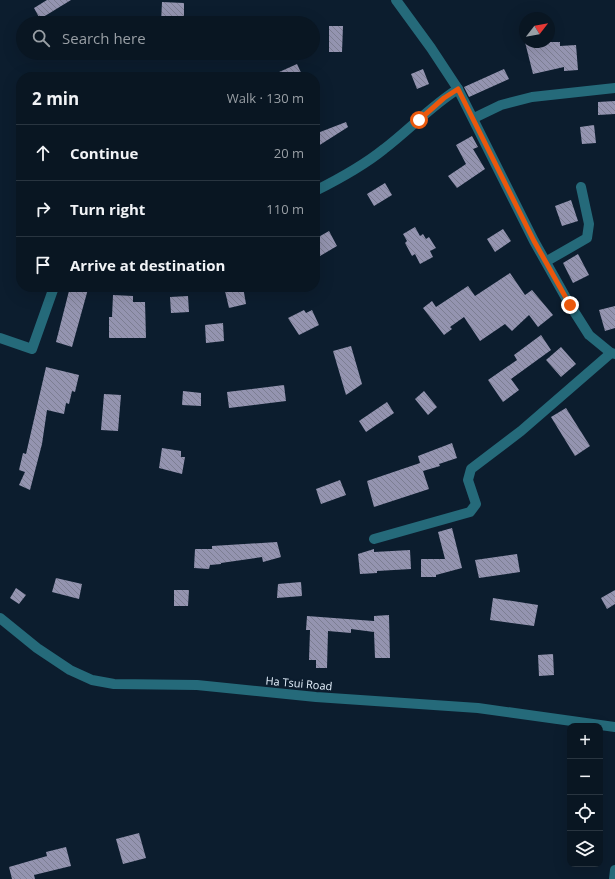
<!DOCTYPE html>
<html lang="en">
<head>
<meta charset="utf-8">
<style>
  :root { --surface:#091622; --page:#121f2a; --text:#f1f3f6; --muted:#999fa5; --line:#293540 }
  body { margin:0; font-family:"Open Sans",sans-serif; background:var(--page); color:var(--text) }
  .controls { position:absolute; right:12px; bottom:12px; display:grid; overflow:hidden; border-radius:8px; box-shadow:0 4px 16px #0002 }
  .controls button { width:36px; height:36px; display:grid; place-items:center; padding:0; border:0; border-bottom:1px solid var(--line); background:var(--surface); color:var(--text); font:20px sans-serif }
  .compass { position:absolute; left:519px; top:12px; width:36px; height:36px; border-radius:50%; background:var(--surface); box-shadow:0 4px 16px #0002; rotate:59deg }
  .stop { position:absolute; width:12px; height:12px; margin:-9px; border:3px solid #ea580c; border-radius:50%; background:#fff }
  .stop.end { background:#ea580c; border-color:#fff; box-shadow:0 1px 4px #0008 }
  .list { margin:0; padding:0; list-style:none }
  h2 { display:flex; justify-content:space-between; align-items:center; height:52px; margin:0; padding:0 16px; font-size:17px }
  h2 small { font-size:13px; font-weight:400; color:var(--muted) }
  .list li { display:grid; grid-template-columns:26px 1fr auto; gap:12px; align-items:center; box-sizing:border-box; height:56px; padding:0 16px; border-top:1px solid var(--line) }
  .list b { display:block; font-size:15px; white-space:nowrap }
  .list em { font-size:13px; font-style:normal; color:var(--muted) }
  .icon { flex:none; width:22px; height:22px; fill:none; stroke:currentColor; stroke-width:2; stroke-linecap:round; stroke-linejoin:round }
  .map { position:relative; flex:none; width:615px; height:879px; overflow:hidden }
  .search { position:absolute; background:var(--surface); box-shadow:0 4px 16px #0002; left:16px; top:16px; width:304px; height:44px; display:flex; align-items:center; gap:10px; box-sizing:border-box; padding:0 14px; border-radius:22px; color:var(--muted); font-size:15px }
  .panel { position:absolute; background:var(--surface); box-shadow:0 4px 16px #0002; left:16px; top:72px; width:304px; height:220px; border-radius:16px }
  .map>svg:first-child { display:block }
  .building { fill:url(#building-back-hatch) }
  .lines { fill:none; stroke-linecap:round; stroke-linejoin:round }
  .minor { stroke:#256a7a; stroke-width:10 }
  .route { stroke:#ea580c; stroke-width:5 }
  .labels { text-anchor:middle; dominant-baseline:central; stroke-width:4; stroke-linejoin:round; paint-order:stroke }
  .street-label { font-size:11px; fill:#e6f2fe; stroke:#0c1d2e }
</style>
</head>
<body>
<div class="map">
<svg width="615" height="879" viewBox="0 0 615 879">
  <defs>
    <pattern id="building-back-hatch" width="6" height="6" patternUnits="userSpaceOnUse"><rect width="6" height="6" fill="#9494b0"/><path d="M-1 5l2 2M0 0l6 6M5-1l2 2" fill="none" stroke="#7c7e92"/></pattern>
  </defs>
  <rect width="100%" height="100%" fill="#0c1d2e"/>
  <g class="building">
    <path d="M47,0H71L40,19L34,8Z"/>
    <path d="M162,2L184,3V17H181V23H161Z"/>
    <path d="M329,26H343L342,52H329Z"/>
    <path d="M525,42H560V46L576,45L578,70L564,71V67L533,74Z"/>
    <path d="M297,64L303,77H268Z"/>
    <path d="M423,69L429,84L417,89L411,74Z"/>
    <path d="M504,69L509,79L469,97L464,87Z"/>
    <path d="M615,101V114L598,115V102Z"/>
    <path d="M346,122L348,127L315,148V134Z"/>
    <path d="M594,125L596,143L582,144L580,127Z"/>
    <path d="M472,136L478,147L473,149L485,169L457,188L448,176L466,164L456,145Z"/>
    <path d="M385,183L392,195L374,206L367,194Z"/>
    <path d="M571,200L578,221L562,226L555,206Z"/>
    <path d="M415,227L420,236L423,234L426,239L429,237L436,248L430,251L433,257L420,264L415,254L412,256L405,243L407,241L403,234Z"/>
    <path d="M503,229L511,241L495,252L487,239Z"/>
    <path d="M329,231L337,246L315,259V239Z"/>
    <path d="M578,254L589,275L573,283L563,263Z"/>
    <path d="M510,273L525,295L532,290L553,315L538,327L529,315L512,331L505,324L480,341L464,317L450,327L452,329L444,335L423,308L432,301L436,307L468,286L475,296Z"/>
    <path d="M70,287L88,289L72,347L56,342Z"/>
    <path d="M224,287H243L246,304L229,308Z"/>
    <path d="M113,295L133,296V302H145L146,338H109V317H112Z"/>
    <path d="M188,296L189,312L171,313L170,297Z"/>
    <path d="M615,306V328L605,331L599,310Z"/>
    <path d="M304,310L306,313L312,310L319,325L299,335L288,318Z"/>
    <path d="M223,323L224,341L206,343L205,325Z"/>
    <path d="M541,335L551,350L511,379L519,390L503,402L488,380L517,360L514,355Z"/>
    <path d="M351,346L362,384L346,395L333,351Z"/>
    <path d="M561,347L576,364L561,377L546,360Z"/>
    <path d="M46,367L79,375L75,392L72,391L69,404L66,403L64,414L47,410L42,444L30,490L19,485L25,472L19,470L23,453L26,454Z"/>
    <path d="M284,385L286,401L229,408L227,392Z"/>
    <path d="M183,391L201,393V406L182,405Z"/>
    <path d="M424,391L437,407L428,415L415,399Z"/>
    <path d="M104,394L121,395L118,431L101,430Z"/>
    <path d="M387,402L394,413L366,432L359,421Z"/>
    <path d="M566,408L590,446L575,456L551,417Z"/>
    <path d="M452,443L457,458L439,464L440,466L423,471L429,489L374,507L367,481L420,463L418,456Z"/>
    <path d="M162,448L181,451V457H185L182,474L159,468Z"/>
    <path d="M340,480L346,495L321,504L316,489Z"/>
    <path d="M452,528L462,568L436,575V577H421V559H445L438,532Z"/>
    <path d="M277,542L281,557L263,562L262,557L221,563V564L210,565L209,569L194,568L195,549H212V546Z"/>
    <path d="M374,549V552L410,550L411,569L377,571V573L360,574L358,554Z"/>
    <path d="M517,554L520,572L479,578L475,560Z"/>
    <path d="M56,578L82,584L79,599L52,592Z"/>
    <path d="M301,582L302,596L277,598L278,584Z"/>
    <path d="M16,588L26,595L19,604L10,598Z"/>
    <path d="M174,590H189L188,606H174Z"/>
    <path d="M615,590V604L607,609L601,598Z"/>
    <path d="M493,598L538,605L534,626L490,620Z"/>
    <path d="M389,615L390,658H375L374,632L351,629V633L328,631L327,668H316V660H309L310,630H306L307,616L374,621V616Z"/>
    <path d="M553,654L554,675L539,676L538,655Z"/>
    <path d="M139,833L146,858L123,864L116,839Z"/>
    <path d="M66,847L71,866L34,875L35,879H12L9,867L47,856L46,852Z"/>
  </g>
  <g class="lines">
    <g class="minor">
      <path d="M396,0L431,48L458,89L534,241L570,305L589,335L611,353L615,354"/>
      <path d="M474,118L501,105L532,97L615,88"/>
      <path d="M315,191C339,179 363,166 384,149C409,130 431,106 458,89"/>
      <path d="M547,261L587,238L589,224L581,187"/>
      <path d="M0,338L32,349L54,287"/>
      <path d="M374,539L470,512L476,504L468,480L471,469L521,431L611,353"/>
      <path d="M0,618L37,648L70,670L92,680L114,684L197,685L316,697L478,708L615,727"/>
      <path d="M614,879L615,870"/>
    </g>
  </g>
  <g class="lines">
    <path class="route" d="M419,120L444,98L458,89L534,241L570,305"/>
  </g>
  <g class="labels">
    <g class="street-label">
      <text transform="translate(299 683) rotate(5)">Ha Tsui Road</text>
    </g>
  </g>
</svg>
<div class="controls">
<button>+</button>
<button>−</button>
<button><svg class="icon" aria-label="locate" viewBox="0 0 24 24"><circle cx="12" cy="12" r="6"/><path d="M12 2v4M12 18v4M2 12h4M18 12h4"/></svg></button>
<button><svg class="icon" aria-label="layers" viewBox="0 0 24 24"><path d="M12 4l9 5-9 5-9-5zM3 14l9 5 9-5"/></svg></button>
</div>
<svg class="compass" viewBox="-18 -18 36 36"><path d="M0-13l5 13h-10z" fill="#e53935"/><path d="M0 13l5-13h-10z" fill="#999fa5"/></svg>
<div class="stop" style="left:419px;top:120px"></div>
<div class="stop end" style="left:570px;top:305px"></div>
<div class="search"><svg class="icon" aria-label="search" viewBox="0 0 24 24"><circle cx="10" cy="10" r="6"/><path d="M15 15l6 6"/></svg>Search here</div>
<section class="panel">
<h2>2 min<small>Walk · 130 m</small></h2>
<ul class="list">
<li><svg class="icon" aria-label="ahead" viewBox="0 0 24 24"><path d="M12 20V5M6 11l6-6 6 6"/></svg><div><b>Continue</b></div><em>20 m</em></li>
<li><svg class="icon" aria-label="right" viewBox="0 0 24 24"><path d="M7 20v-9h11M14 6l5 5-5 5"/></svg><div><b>Turn right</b></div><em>110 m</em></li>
<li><svg class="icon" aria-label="arrive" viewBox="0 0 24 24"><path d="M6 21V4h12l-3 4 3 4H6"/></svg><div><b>Arrive at destination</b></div></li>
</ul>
</section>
</div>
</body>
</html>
